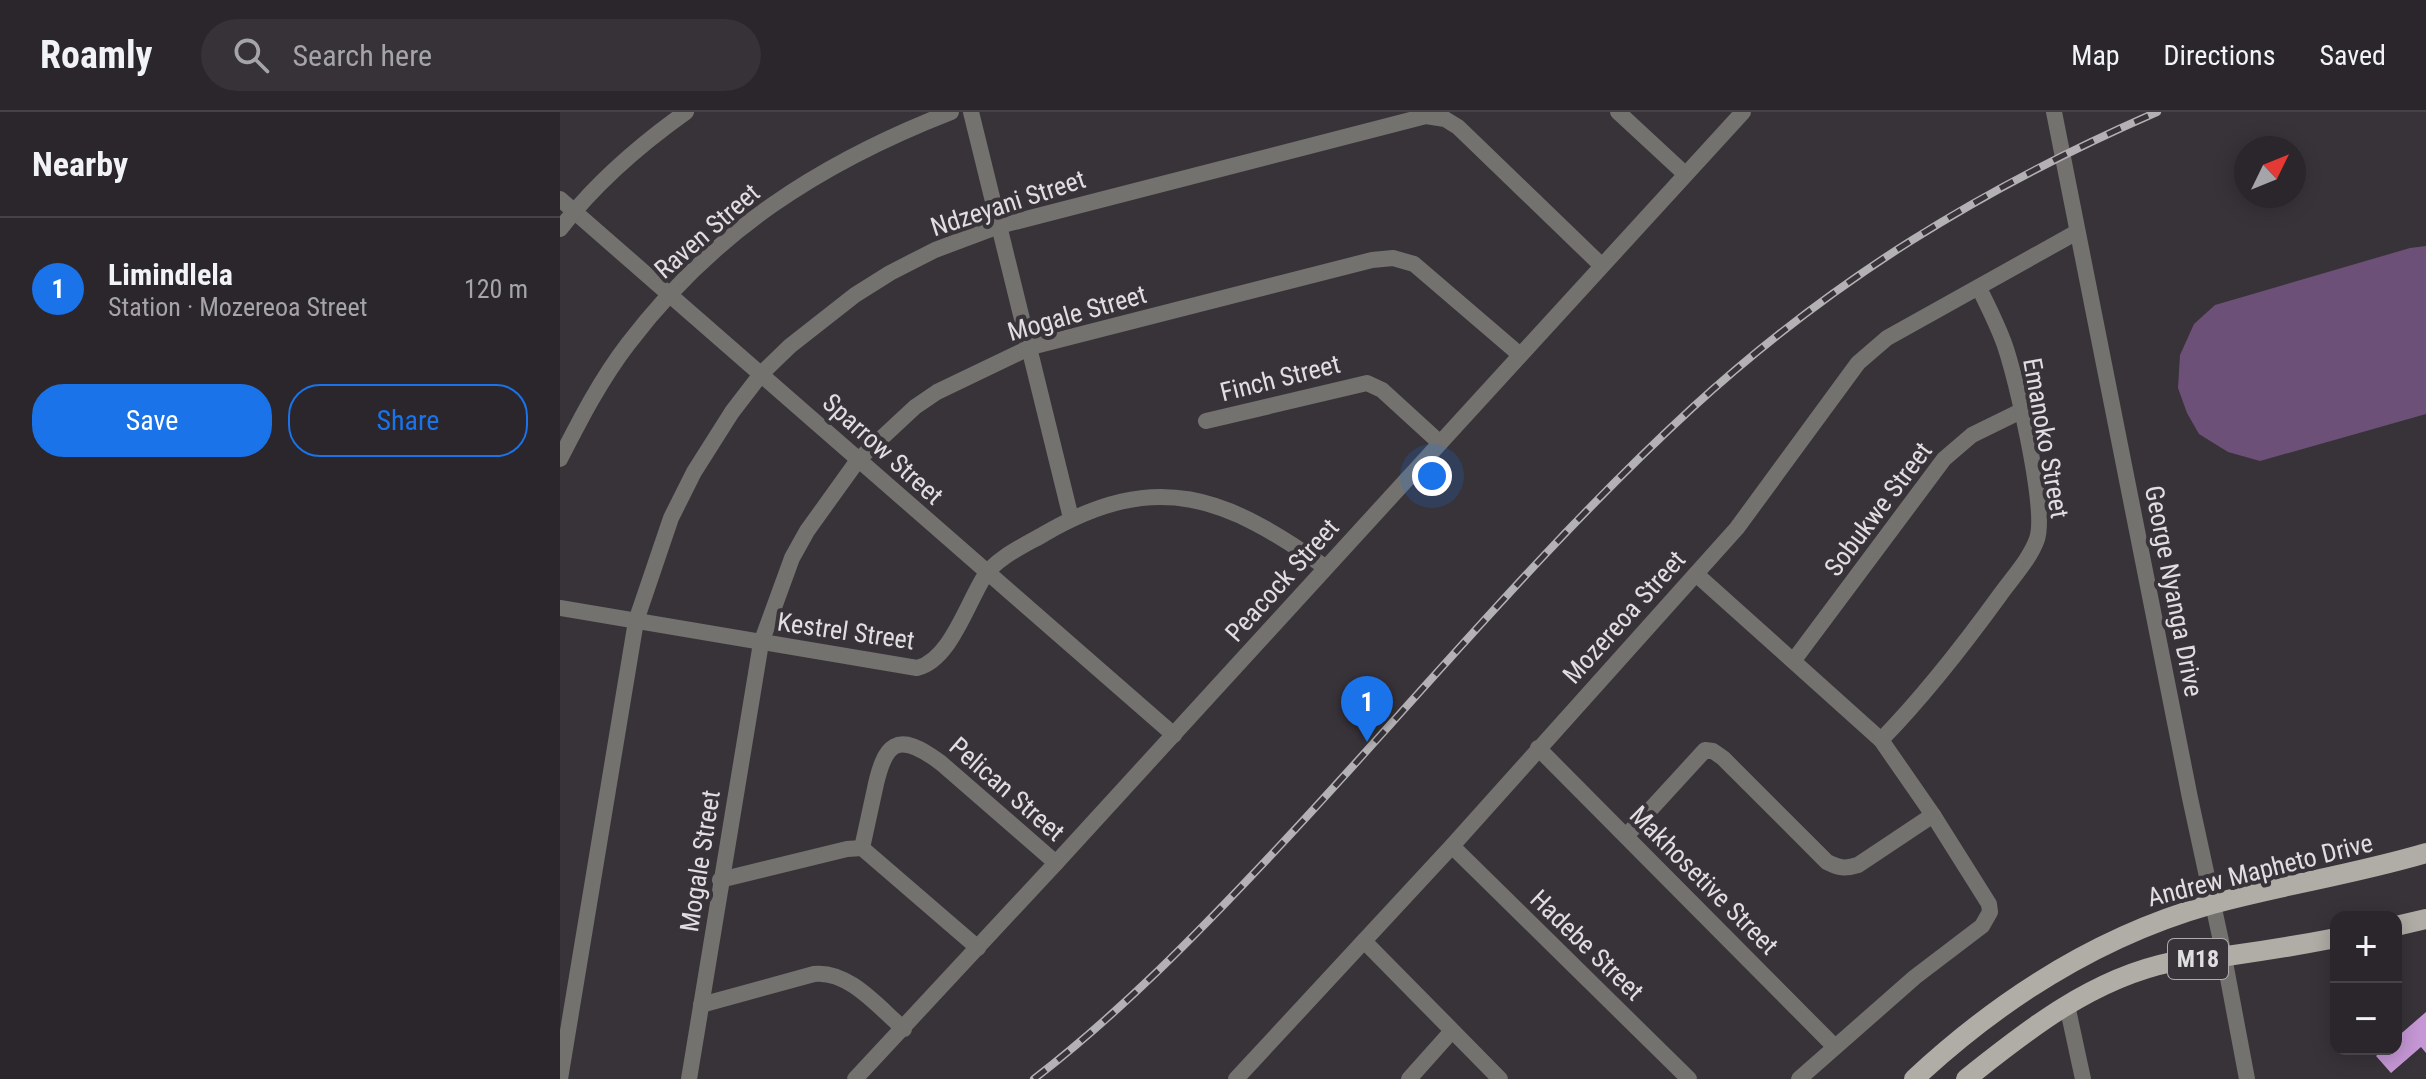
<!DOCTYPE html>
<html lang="en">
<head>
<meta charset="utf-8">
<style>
  :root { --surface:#2a262b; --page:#363237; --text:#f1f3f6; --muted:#a5a5a9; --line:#464347; --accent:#1a73e8 }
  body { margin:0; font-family:"Roboto Condensed",sans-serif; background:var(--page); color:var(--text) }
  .controls { position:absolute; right:24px; bottom:24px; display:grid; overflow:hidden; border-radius:16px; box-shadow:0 4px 20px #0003 }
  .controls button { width:72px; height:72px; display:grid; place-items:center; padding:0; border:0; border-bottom:2px solid var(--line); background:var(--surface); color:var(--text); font:40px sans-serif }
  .compass { position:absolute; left:1674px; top:24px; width:72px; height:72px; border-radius:50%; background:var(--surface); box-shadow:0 4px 20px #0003; rotate:47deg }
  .you { position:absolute; left:872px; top:364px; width:28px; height:28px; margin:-20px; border:6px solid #fff; border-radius:50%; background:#1a73e8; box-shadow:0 0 0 12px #1a73e833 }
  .badge { display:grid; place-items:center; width:52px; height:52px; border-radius:50%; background:var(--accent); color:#fff; font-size:26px; font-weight:700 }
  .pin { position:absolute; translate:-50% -66px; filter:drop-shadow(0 2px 4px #0008) }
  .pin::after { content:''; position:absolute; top:42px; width:28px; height:24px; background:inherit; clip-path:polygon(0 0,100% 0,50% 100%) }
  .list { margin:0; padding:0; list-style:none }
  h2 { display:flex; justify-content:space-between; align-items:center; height:104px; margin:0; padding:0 32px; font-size:34px }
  h2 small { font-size:26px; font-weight:400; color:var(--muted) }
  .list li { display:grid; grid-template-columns:52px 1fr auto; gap:24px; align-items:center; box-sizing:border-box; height:144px; padding:0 32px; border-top:2px solid var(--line) }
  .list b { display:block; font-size:30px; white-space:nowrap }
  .list p { margin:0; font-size:26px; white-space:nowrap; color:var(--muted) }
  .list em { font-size:26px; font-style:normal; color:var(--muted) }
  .actions { display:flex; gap:16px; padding:24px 32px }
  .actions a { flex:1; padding:18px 0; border:2px solid var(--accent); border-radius:32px; text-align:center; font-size:28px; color:var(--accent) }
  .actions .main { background:var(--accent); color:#fff }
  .icon { flex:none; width:44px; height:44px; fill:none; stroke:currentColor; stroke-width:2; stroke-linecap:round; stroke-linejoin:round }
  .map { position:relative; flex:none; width:1866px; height:967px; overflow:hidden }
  header { display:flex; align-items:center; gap:48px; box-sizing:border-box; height:112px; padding:0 40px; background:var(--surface); border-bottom:2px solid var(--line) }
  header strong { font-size:38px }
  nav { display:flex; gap:44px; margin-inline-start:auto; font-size:28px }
  .search { width:560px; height:72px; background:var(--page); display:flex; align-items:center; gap:20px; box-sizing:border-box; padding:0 28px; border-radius:44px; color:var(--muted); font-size:30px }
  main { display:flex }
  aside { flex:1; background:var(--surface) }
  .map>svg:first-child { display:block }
  .green { fill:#6d5077 }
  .building { fill:#c597d5 }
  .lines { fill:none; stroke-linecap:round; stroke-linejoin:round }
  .minor { stroke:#73726e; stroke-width:16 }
  .tertiary { stroke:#73726e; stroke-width:16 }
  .primary { stroke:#b0ada6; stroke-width:20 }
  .rail-casing { stroke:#b3b1b4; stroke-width:8 }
  .rail { stroke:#383339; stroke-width:5; stroke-dasharray:15; stroke-linecap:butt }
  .labels { text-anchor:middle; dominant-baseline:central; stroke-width:8; stroke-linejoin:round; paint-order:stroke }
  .shield { fill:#383339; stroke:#aeabaf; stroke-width:2 }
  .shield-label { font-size:24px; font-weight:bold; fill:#e0dee1 }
  .street-label { font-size:26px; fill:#e0dee1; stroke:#383339 }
</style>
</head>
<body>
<header>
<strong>Roamly</strong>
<div class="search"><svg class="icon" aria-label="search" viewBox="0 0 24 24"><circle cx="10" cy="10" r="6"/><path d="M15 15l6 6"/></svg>Search here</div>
<nav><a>Map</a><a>Directions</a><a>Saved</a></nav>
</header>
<main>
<aside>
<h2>Nearby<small></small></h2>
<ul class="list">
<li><span class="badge">1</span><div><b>Limindlela</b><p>Station · Mozereoa Street</p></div><em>120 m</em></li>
</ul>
<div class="actions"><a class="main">Save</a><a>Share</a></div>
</aside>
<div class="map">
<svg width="1866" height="967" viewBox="0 0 1866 967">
  <rect width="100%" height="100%" fill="#383339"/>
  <path class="green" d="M1866,134V302L1700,349L1668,340L1639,322L1627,301L1618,276L1620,243L1634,212L1655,193L1850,136Z"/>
  <path class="building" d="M1866,900V941L1861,935L1831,961L1816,944L1824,937H1836V926Z"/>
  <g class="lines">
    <g class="minor">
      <path d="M411,0L511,406"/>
      <path d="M1058,0L1125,62"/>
      <path d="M0,87L614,623"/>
      <path d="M0,117C34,73 81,32 126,0"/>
      <path d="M646,309L807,271L822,278L880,331"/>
      <path d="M0,347C20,308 41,267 68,232C154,119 260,51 391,0"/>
      <path d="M1136,462L1321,628L1373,703L1429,792L1430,800L1422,814L1355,865L1239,967"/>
      <path d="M0,496L357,556C390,548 407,492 424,465C436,446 465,433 484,422C597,356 666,385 765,455"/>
      <path d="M1234,548L1384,347L1412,323L1461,299"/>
      <path d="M1321,628C1365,583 1403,534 1440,483C1452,466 1470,447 1477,427C1487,397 1456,264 1444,231C1437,212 1428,194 1419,176"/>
      <path d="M978,636L1275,935"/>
      <path d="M1067,723L1145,638L1153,639L1163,646L1267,750C1279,756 1285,757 1298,753L1373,703"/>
      <path d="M892,734L1129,967"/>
      <path d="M302,736C306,718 310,699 314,681C324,631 336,617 381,651L496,751"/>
      <path d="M160,768L287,737L302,736L418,836"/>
      <path d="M804,829L940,967"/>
      <path d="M141,893L254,862C289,858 319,896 344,917"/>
      <path d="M1507,893L1523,967"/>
      <path d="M0,967L76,509L111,406L134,360L172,300L202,261L230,234L295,183L330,161L375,138L439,114L866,4L885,7L898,15L1041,153"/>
      <path d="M129,967L201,531L232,446L247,419L298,348L355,295L377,280L471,235L812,148L833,146L854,152L959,242"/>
      <path d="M676,967L892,734L1177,416L1298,251L1327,226L1517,120"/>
      <path d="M849,967L891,920"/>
    </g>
    <g class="tertiary">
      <path d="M1494,0L1630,686L1661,829L1687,967"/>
      <path d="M295,967L496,751L1183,0"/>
    </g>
    <g class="primary">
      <path d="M1836,814L1866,807"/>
      <path d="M1354,967C1440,887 1538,824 1652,792C1722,773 1795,762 1866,741"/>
      <path d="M1406,967C1467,918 1533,866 1612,850C1630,846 1649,847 1667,844C1703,839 1740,833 1776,826"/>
    </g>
    <g class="rail-casing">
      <path id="rail" d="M474,967C562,899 638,821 714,740C852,593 982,434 1131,297C1272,168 1422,76 1597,0"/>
    </g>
    <use href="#rail" class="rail"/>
  </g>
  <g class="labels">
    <rect class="shield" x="1608" y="827" width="60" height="40" rx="6"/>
    <g class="shield-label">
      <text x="1638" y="847">M18</text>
    </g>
    <g class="street-label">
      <text transform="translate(448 91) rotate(-18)">Ndzeyani Street</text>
      <text transform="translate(147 119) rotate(-41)">Raven Street</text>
      <text transform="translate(517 201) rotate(-16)">Mogale Street</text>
      <text transform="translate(720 266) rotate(-14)">Finch Street</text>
      <text transform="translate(1486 326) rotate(80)">Emanoko Street</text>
      <text transform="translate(323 337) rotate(42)">Sparrow Street</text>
      <text transform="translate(1318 397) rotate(-53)">Sobukwe Street</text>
      <text transform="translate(722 468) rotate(-48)">Peacock Street</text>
      <text transform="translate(1614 479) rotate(79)">George Nyanga Drive</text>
      <text transform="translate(1064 505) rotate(-48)">Mozereoa Street</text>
      <text transform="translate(286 519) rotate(8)">Kestrel Street</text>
      <text transform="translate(447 677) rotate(41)">Pelican Street</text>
      <text transform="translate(140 749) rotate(-81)">Mogale Street</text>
      <text transform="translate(1700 758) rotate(-14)">Andrew Mapheto Drive</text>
      <text transform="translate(1144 768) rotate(45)">Makhosetive Street</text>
      <text transform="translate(1027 833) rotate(44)">Hadebe Street</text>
    </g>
  </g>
</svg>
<div class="controls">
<button>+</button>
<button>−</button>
</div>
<svg class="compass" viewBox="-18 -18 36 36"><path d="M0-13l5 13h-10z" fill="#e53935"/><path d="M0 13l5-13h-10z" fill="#a5a5a9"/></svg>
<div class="you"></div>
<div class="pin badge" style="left:807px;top:630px">1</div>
</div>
</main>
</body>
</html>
